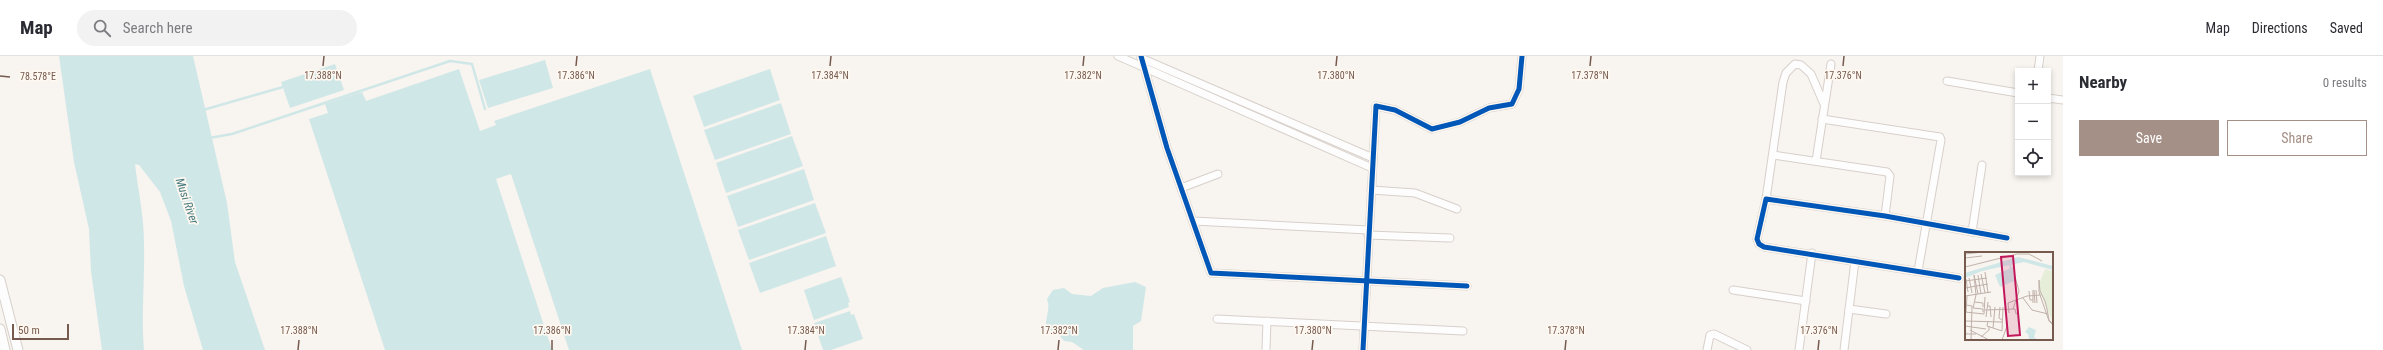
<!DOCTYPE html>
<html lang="en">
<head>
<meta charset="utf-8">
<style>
  :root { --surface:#fff; --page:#f2f2f3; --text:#2b2b33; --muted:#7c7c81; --line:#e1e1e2; --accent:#a49086 }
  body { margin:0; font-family:"Roboto Condensed",sans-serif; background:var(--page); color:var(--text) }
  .controls { position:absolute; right:12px; top:12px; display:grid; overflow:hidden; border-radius:0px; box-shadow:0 2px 6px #0003 }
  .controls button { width:36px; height:36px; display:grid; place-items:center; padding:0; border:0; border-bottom:1px solid var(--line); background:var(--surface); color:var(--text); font:20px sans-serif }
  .scale { position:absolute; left:12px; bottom:10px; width:57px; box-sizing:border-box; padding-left:4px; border:2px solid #765a4e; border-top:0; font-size:11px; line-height:14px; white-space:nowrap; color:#765a4e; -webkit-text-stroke:3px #fef8f1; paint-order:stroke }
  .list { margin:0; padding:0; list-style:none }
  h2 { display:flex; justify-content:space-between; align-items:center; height:52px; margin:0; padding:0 16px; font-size:17px }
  h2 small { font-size:13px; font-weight:400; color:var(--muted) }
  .actions { display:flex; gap:8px; padding:12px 16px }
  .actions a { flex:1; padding:9px 0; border:1px solid var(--accent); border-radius:0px; text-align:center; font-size:14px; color:var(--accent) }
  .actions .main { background:var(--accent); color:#fff }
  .icon { flex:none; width:22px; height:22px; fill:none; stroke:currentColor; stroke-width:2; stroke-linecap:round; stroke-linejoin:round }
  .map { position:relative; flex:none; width:2063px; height:294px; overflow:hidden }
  header { display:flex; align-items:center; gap:24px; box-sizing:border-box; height:56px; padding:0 20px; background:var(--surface); border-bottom:1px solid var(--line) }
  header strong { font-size:19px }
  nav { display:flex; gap:22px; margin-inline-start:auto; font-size:14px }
  .search { width:280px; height:36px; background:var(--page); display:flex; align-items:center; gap:10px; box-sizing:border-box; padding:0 14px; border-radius:22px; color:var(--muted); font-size:15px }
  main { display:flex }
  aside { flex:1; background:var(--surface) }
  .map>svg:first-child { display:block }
  .water { fill:#d0e7e8 }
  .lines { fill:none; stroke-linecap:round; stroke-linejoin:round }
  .stream { stroke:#d0e7e8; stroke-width:2.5 }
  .minor-casing { stroke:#d7d0cb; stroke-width:9 }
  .tertiary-casing { stroke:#d7d0cb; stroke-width:11 }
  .minor { stroke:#fefdfd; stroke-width:7 }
  .tertiary { stroke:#fefdfd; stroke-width:9 }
  .cycleway-casing { stroke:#fef8f1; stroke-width:8 }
  .cycleway { stroke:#0057b8; stroke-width:5 }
  .ticks { fill:none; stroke:#765a4e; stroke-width:1.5 }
  .labels { text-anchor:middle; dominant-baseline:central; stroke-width:3.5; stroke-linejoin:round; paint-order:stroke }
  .water-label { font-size:12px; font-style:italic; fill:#467b80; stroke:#fef8f1 }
  .inset-river { fill:none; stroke:#d0e7e8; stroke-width:2 }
  .inset-road { fill:none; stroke:#c0b1aa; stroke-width:1 }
  .view { fill:#c2185b; fill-opacity:0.15; stroke:#c2185b; stroke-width:2 }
  .inset-edge { fill:none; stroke:#765a4e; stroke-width:2 }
  .ticks-label { font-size:10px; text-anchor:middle; fill:#765a4e; stroke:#fef8f1; stroke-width:3.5; stroke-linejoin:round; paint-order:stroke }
</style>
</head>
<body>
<header>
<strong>Map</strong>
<div class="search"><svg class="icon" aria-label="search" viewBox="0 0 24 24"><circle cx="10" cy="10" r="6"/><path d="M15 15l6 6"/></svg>Search here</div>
<nav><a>Map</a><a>Directions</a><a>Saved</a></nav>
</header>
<main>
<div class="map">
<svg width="2063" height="294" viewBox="0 0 2063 294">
  <rect width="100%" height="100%" fill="#f8f4ef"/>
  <g class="water">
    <path d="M59,0H193L227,147L235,206L265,294H203L184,230L171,165L160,136L139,109L135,108C138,134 144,160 144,187C145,223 141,258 144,294H102L91,215L89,173L74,106Z"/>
    <path d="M545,4L553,32L488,52L479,24Z"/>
    <path d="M335,8L344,34L290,52L281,26Z"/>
    <path d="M459,13L480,75L496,69L494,65L650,13L742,294H569L511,118L496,123L552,294H385L309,63L328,57L325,48L362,36L366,45Z"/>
    <path d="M770,13L780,44L704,71L693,40Z"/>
    <path d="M781,47L791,78L715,104L704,74Z"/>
    <path d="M792,80L803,110L726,137L716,107Z"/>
    <path d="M804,113L814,144L738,171L727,140Z"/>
    <path d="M815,147L826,177L749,204L738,174Z"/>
    <path d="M826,180L836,210L760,237L749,207Z"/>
    <path d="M841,221L850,246L848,247L849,251L814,264L804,234Z"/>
    <path d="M1135,226L1146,231L1141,265L1133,270V294H1084L1072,286L1064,285L1060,280L1046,272C1045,261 1051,253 1047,243L1053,234L1064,232L1072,238L1091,240L1103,232Z"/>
    <path d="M850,255L851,259L854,258L863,283L831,294H823L814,267Z"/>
  </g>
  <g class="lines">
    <g class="stream">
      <path d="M203,54L283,31"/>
      <path d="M209,82L232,78L450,5L472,8L485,53"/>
    </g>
    <g class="minor-casing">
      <g id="minor">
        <path d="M1118,0L1372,112"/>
        <path d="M1141,0L1167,92L1211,217L1467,230"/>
        <path d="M1141,2L1373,102"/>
        <path d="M2038,15L2040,0"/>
        <path d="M1947,25L2018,37"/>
        <path d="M2048,42L2063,44"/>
        <path d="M1822,63L1940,81L1941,84L1918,215"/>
        <path d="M1773,99L1887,116L1890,120L1885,160"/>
        <path d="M1816,105L1831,8"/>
        <path d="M1181,132L1218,118"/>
        <path d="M1371,134L1415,137L1457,153"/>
        <path d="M1766,143L1783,26L1786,17L1795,8L1801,9L1811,18L1824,48"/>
        <path d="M1193,165L1368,174"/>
        <path d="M1972,176L1982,109"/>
        <path d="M1368,179L1450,182"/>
        <path d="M1959,222L1764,191L1759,188L1757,183L1766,143L1885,160L2007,182"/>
        <path d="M1733,234L1806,245"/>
        <path d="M1849,253L1886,258"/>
        <path d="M1217,263L1463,275"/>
        <path d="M1266,293L1267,265"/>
        <path d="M1363,294L1376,50L1395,54L1432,73L1460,66L1489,52L1512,48L1519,33L1522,0"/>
        <path d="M1707,294L1710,279L1714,278L1747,294"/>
        <path d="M1799,294L1812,197"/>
        <path d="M1844,294L1855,205"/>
      </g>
    </g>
    <g class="tertiary-casing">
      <g id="tertiary">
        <path d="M0,224L18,294"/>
        <path d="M0,273L5,294"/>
      </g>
    </g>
    <use href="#minor" class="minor"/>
    <use href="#tertiary" class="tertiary"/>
    <g class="cycleway-casing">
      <g id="cycleway">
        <path d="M1141,0L1167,92L1211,217L1467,230"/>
        <path d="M1959,222L1764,191L1759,188L1757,183L1766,143L1885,160L2007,182"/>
        <path d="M1363,294L1376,50L1395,54L1432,73L1460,66L1489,52L1512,48L1519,33L1522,0"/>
      </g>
    </g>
    <use href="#cycleway" class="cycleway"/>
  </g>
  <path class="ticks" d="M323,10L324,0M576,10L577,0M830,10L831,0M1083,10L1084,0M1336,10L1337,0M1590,10L1591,0M1843,10L1844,0M0,20L10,21M298,294L299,284M552,294V284M805,294L806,284M1058,294L1059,284M1312,294L1313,284M1565,294L1566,284M1818,294L1819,284"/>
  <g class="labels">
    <g class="water-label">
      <text transform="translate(187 145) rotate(71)">Musi River</text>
    </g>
  </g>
  <g transform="translate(1965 196)">
    <rect width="88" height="88" fill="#f8f4ef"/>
    <path d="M80,17L88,19V71L75,40V30Z" fill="#e6eeda"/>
    <path d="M53,5L88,14V18L59,10L17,19L0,26V21ZM48,15L49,29L35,35L30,23ZM64,75L71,78L69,85L73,88H64L63,82L60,80Z" fill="#d0e7e8"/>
    <path class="inset-river" d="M45,11L47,23"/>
    <path class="inset-road" d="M0,2L19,0M0,6L17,4M0,15L52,2H64L77,9M20,20L23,41M16,22L20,41M13,23L16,42M4,26L7,41M1,27L3,40M0,29L22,26M0,36L23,32M68,38V51M69,38L70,51M71,38L72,51M64,39L65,48H68M11,43L9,23L13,42M0,44L26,40M58,46L67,58L83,62M10,50L18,51V55M1,53L7,54L6,88M22,54H25L26,65M35,55L34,66L37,68M8,56L11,43M8,56L18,57V60M48,57L54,39L50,25M20,58L50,57L51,62L54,60M0,60L19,62L20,45M1,60L2,44M44,61L43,51L62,44L76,43M21,65L23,50M0,69L37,70M23,69L22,74L37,79L38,55M88,72L84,68L82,57L80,49L75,39L74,28V40L84,69L88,73M0,74L21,77M0,75L1,82H11M28,76L30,55M5,78L24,88M16,85L24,78V74M37,88L42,74"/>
    <path class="view" d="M48,4L55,83L43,84L36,5Z"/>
    <rect width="88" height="88" class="inset-edge"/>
  </g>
  <g class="ticks-label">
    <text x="323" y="23">17.388°N</text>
    <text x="576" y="23">17.386°N</text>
    <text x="830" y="23">17.384°N</text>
    <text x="1083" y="23">17.382°N</text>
    <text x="1336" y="23">17.380°N</text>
    <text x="1590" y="23">17.378°N</text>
    <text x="1843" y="23">17.376°N</text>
    <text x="38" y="24">78.578°E</text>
    <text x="299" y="278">17.388°N</text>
    <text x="552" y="278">17.386°N</text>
    <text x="806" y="278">17.384°N</text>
    <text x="1059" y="278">17.382°N</text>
    <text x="1313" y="278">17.380°N</text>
    <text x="1566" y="278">17.378°N</text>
    <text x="1819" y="278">17.376°N</text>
  </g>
</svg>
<div class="controls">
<button>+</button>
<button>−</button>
<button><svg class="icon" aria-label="locate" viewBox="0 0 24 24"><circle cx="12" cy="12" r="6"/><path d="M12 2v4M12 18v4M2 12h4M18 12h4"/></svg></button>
</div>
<div class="scale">50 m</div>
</div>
<aside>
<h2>Nearby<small>0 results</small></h2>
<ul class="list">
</ul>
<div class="actions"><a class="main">Save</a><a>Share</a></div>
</aside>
</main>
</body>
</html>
